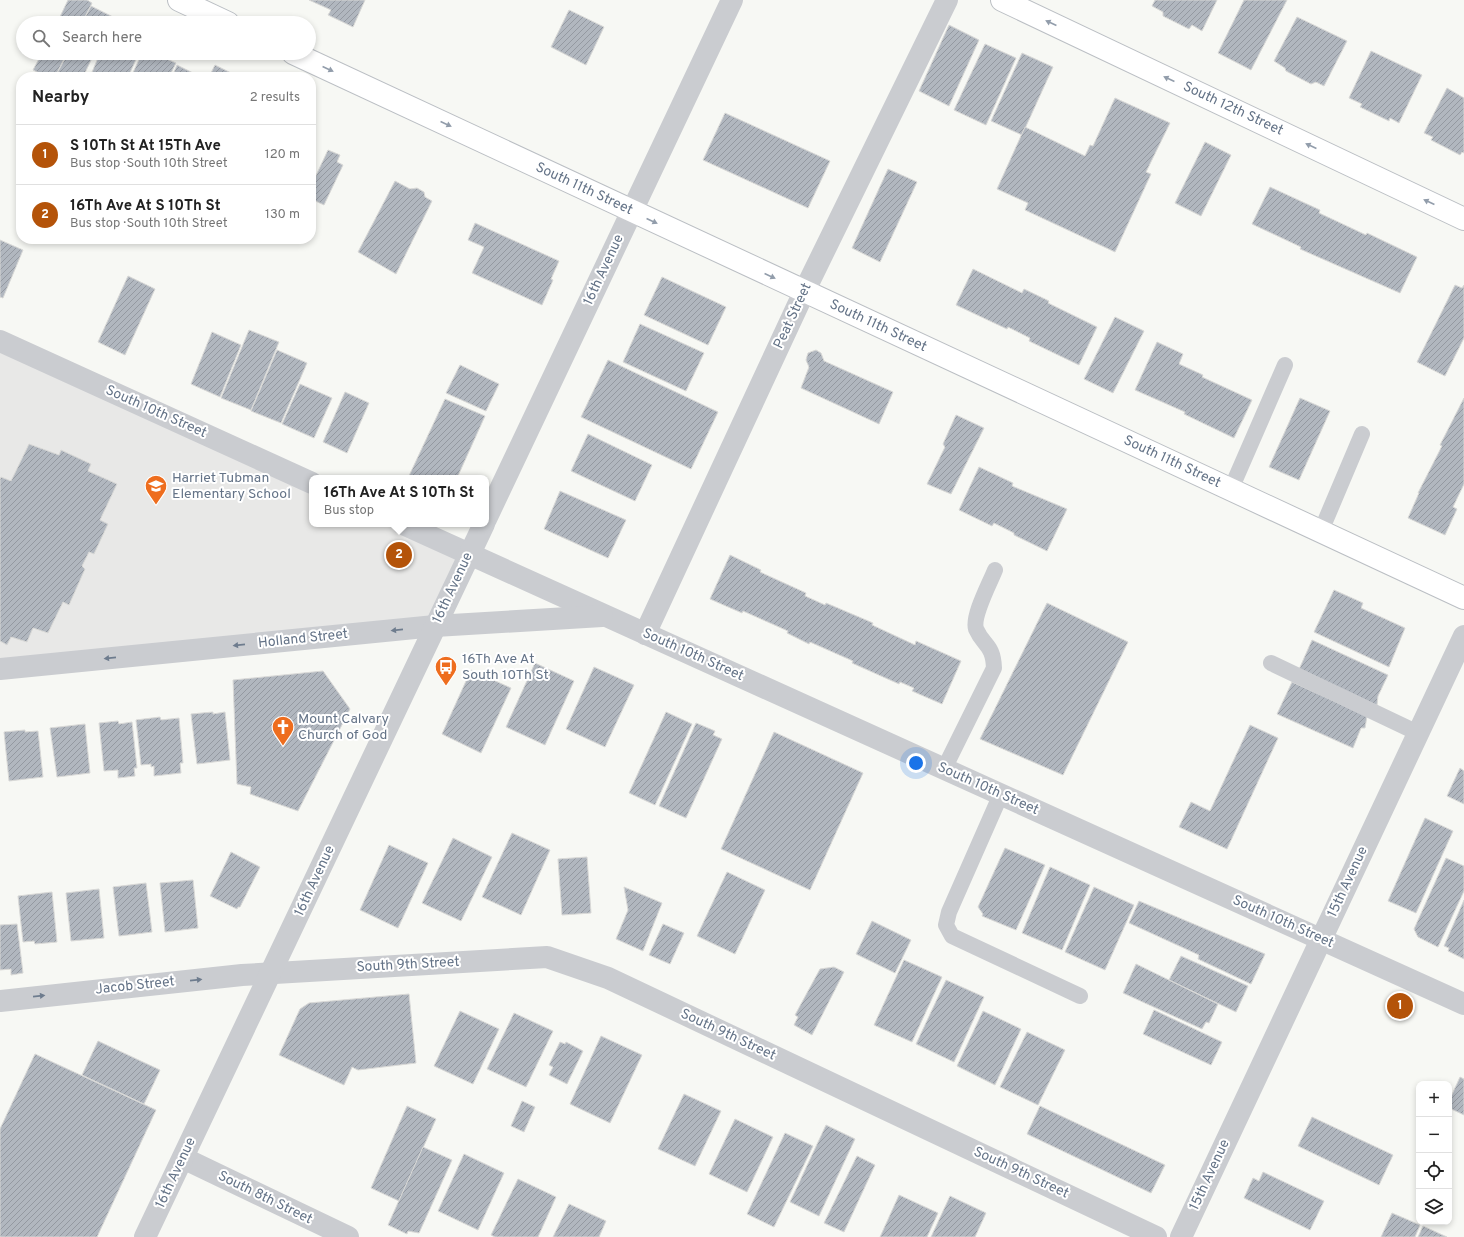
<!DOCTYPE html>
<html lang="en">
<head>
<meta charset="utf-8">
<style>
  :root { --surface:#fff; --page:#f6f6f6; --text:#222; --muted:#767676; --line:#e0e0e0; --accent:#b45309 }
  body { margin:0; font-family:Overpass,sans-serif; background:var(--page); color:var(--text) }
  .controls { position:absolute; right:12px; bottom:12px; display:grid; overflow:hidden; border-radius:8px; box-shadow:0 2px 6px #0003 }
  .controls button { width:36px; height:36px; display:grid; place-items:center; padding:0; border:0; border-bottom:1px solid var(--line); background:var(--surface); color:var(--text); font:20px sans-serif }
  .you { position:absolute; left:916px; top:763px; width:14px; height:14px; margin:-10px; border:3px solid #fff; border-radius:50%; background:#1a73e8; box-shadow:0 0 0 6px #1a73e833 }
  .badge { display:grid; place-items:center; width:26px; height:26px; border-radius:50%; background:var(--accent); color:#fff; font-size:13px; font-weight:700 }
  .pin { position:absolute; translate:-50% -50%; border:2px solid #fff; box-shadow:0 1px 4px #0006 }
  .popup { position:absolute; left:309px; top:475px; width:180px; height:52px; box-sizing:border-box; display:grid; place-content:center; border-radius:8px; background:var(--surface); filter:drop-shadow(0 1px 3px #0005); font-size:13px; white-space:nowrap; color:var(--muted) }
  .popup b { font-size:15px; color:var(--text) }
  .popup::after { content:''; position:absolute; left:50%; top:100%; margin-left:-8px; border:8px solid transparent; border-top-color:var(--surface) }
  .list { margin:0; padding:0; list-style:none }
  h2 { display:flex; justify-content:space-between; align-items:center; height:52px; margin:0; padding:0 16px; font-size:17px }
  h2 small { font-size:13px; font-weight:400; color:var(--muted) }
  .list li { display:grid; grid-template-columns:26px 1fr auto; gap:12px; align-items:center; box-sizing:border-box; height:60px; padding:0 16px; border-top:1px solid var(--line) }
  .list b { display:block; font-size:15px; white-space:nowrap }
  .list p { margin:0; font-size:13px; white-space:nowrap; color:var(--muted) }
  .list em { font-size:13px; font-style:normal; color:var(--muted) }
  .icon { flex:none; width:22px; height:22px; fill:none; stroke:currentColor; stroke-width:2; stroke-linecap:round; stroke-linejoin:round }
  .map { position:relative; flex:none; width:1464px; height:1237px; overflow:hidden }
  .search { position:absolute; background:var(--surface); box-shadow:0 2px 6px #0003; left:16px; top:16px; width:300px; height:44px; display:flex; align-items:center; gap:10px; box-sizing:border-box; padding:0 14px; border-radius:22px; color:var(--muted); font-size:15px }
  .panel { position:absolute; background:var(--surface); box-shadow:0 2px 6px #0003; left:16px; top:72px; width:300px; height:172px; border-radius:16px }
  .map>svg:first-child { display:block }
  .built { fill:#e8e8e7 }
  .building { fill:url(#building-hatch); stroke:#d9d9d7 }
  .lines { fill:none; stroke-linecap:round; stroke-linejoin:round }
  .secondary-casing { stroke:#bbbfc4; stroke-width:24 }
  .lane { stroke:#caccd0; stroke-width:16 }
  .street { stroke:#caccd0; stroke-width:22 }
  .secondary { stroke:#fff; stroke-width:22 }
  .oneway { fill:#929dab }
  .oneway2 { fill:#6e7c8e }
  .labels { text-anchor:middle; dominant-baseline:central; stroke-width:4; stroke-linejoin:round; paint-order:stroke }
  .street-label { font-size:14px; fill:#647387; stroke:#fff }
  .poi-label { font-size:14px; fill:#647387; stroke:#fff; text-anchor:start }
</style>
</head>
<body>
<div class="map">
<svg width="1464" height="1237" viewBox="0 0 1464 1237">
  <defs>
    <pattern id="building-hatch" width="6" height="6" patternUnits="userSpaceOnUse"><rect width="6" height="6" fill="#b1b7bf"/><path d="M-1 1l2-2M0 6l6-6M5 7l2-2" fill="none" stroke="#9499a1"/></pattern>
  </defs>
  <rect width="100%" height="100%" fill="#f7f8f4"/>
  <path class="built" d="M0,350L312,487V524H393L464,556L433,622L0,665Z"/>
  <g class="building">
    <path d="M68,0H87L92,3L82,23H57Z"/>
    <path d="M309,0H365L353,27L328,15L331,10Z"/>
    <path d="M1155,0H1217L1202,31L1192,25L1189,29L1163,16V12L1152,6Z"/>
    <path d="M1244,0H1287L1251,70L1218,53Z"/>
    <path d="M91,6L117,19L115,23H82Z"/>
    <path d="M569,10L604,27L586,65L551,47Z"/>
    <path d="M1297,17L1347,41L1324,86L1316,82L1311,84L1286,71L1285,68L1274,61Z"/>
    <path d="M949,25L979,40L949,106L919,91Z"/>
    <path d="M985,44L1016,58L986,125L954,110Z"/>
    <path d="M1371,51L1422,75L1399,123L1390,118L1389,121L1360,107L1362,104L1349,98Z"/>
    <path d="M42,53H67L55,77H47L33,70Z"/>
    <path d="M74,53H99L93,56L83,77H55L67,55L72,58Z"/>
    <path d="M100,53H139L128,77H90Z"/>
    <path d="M142,53L150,57L153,53L176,63L169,77H131Z"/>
    <path d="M1022,53L1053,67L1022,135L991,121Z"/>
    <path d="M177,65L197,75L196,77H172Z"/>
    <path d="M215,65L239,77H209Z"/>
    <path d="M1447,88L1464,98V153L1462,152L1460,155L1431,140L1433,137L1424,133Z"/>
    <path d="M1115,98L1170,123L1146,172L1151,174L1115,252L1025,210L1028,203L997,189L1025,127L1085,156L1090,145L1093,146Z"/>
    <path d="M725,113L830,161L808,208L703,160Z"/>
    <path d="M1205,142L1231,155L1201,216L1175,203Z"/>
    <path d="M328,150L340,155L337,162L343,165L324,205L311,199V186Z"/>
    <path d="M888,169L917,182L880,262L852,248Z"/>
    <path d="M395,181L410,189L417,188L424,192L425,197L432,201L396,274L358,252Z"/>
    <path d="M1270,187L1320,210L1319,213L1366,235L1367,233L1417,257L1400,293L1300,249L1301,247L1252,224Z"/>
    <path d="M475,223L559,261L551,279L553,280L542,305L472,273L484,247L468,240Z"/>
    <path d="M0,240L23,250L3,298L0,297Z"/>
    <path d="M973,269L1022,293L1024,289L1049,301L1048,303L1097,327L1079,365L1029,341L1030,338L1008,327L1007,329L956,305Z"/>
    <path d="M128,276L155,289L125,355L98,342Z"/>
    <path d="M662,277L726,307L708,345L644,315Z"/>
    <path d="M1455,285L1462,288L1464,285V338L1445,376L1417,362Z"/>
    <path d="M1115,317L1144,331L1113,393L1084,379Z"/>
    <path d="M640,324L704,353L686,391L623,362Z"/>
    <path d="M249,330L279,342L251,410L221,398Z"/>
    <path d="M212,332L241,345L220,397L191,384Z"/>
    <path d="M1157,342L1183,354L1179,364L1203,375L1202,377L1252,400L1234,438L1184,414L1185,412L1135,390Z"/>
    <path d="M277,350L307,363L281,423L251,411Z"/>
    <path d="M816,350L821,353L824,361L893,392L879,424L801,388L809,367L806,360L808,353Z"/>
    <path d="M608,360L718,412L691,469L581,417Z"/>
    <path d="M460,365L499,384L486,411L446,393Z"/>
    <path d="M300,384L332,398L314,438L282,424Z"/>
    <path d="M345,392L369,403L347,453L323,442Z"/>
    <path d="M1300,398L1330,411L1299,480L1269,467Z"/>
    <path d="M1464,398V484L1453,507L1457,509L1445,535L1408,518L1419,493H1418L1442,446L1440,445Z"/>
    <path d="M445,399L485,416L457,478H408Z"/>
    <path d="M956,415L984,428L951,494L927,484L945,447L943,444Z"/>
    <path d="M588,434L652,465L635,501L571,471Z"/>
    <path d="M29,444L59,455L61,450L91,464L88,471L117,484L100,520L108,524L94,554L89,552L82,566L85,569L69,605L63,602L48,633L33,628L27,642L11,637L7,645L0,641V479L1,477L11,481Z"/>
    <path d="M979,467L1013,483L1012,486L1067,509L1047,551L1014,535V533L994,523L992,526L959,510Z"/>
    <path d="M560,491L626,520L608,558L544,529Z"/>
    <path d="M730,555L761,570L760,572L806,593L805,596L825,605L826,603L873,623L872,625L915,645L916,641L961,661L942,704L912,691L914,688L900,682L899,684L852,663L853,661L810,642L809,644L787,633L788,631L743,611L742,613L710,599Z"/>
    <path d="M1334,590L1363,603L1361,608L1405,628L1389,667L1314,632Z"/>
    <path d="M1047,603L1128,642L1063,775L980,739Z"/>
    <path d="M1312,640L1388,675L1378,696L1377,705H1373L1297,674Z"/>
    <path d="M535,663L574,681L545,745L506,727Z"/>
    <path d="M594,667L634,685L605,747L566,729Z"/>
    <path d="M471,670L511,688L481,753L442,734Z"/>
    <path d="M323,671L350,709L298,811L250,794L251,787L237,784L233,680Z"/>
    <path d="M1292,682L1367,716L1365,728H1361L1353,748L1277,714Z"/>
    <path d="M213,712V714L225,712L230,760L197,764L191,714Z"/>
    <path d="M666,712L692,724L655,805L629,793Z"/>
    <path d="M160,717L161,720L179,718L183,763H180L181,773L154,776V766L151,767V764L141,765L136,720Z"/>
    <path d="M118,721L119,724L132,722L137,768H134L135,776L118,778V770L104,771L99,723Z"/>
    <path d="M696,723L715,731L713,735L722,739L686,818L659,806Z"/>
    <path d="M85,724L90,773L57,777L50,728Z"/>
    <path d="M1250,725L1278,738L1227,849L1179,827L1191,802L1210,811Z"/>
    <path d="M25,730V732L38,731L43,777L9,781L4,732Z"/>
    <path d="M774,732L863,773L810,890L721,849Z"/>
    <path d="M1460,768L1464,771V804L1447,796Z"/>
    <path d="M1425,818L1453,831L1416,913L1388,901Z"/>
    <path d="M512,833L550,850L521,915L482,897Z"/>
    <path d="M453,838L492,857L461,921L422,903Z"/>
    <path d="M389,845L428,863L398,928L360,910Z"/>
    <path d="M1005,848L1045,865L1016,930L982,916L983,914L978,907Z"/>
    <path d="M231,852L260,867L240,907H238L237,909L210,896Z"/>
    <path d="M587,857L591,913L562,915L558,859Z"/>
    <path d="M1446,858L1464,866V891L1438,947L1418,937L1414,929Z"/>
    <path d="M1050,867L1090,885L1062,950L1022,933Z"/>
    <path d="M727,872L765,890L735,954L697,936Z"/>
    <path d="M193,880L198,928L165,932L160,883Z"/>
    <path d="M146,883L152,932L119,936L113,887Z"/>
    <path d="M624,887L662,903L643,951L616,939L628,910Z"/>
    <path d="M1094,887L1134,905L1105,970L1065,952Z"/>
    <path d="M99,889L104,938L71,941L66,893Z"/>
    <path d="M52,892L57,942L35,944L34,941L23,942L18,896Z"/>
    <path d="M1464,900V959L1448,951L1449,948L1444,946Z"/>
    <path d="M1139,901L1265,954L1251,984L1198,959L1199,955L1129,923Z"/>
    <path d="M872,921L911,940L895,973L856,954Z"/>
    <path d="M17,924L23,973L11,975V969L0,970V925Z"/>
    <path d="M663,924L684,933L670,964L649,955Z"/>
    <path d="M1181,956L1248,986L1236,1012L1169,980Z"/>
    <path d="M904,960L942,977L912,1042L874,1025Z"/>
    <path d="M1136,964L1218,1004L1209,1023L1206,1022L1202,1029L1123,993Z"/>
    <path d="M834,967L844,972L812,1035L794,1025L798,1017L795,1015L820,969Z"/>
    <path d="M946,980L984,997L954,1062L916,1044Z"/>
    <path d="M409,994L416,1063L358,1070L352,1067L344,1085L279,1055L300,1009L309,1003Z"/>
    <path d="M1154,1010L1222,1042L1211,1065L1143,1034Z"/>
    <path d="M460,1011L499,1029L473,1084L434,1066Z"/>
    <path d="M983,1011L1021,1029L995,1085L957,1066Z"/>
    <path d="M514,1013L553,1031L526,1087L487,1069Z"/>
    <path d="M1027,1032L1065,1050L1038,1105L1000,1087Z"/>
    <path d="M601,1036L642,1055L610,1123L570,1104Z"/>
    <path d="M98,1041L160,1070L144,1104L82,1075Z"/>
    <path d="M560,1042L565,1044L566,1042L583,1051L567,1084L549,1075L553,1067L549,1065Z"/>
    <path d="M35,1054L156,1110L97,1237H0V1129Z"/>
    <path d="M1460,1077L1464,1079V1115L1449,1108V1101Z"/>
    <path d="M684,1094L721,1111L695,1166L658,1149Z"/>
    <path d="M522,1101L535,1107L524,1132L511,1126Z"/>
    <path d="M407,1106L436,1119L399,1201L371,1188Z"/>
    <path d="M1040,1106L1165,1165L1151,1193L1027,1134Z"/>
    <path d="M1312,1117L1393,1155L1379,1185L1298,1146Z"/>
    <path d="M735,1119L773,1137L747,1192L709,1174Z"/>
    <path d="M826,1125L855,1139L819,1216L790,1202Z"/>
    <path d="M785,1133L813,1146L774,1227L747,1214Z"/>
    <path d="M423,1147L452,1160L419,1233L408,1231L407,1234L388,1225Z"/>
    <path d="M464,1154L504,1173L478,1230L438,1211Z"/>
    <path d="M857,1156L875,1165L844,1232L824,1223Z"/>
    <path d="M1263,1172L1324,1201L1310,1230L1244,1198L1253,1178L1259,1181Z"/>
    <path d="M518,1179L556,1197L538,1237H495L491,1235Z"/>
    <path d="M899,1195L938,1213L927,1237H880Z"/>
    <path d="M950,1196L986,1213L975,1237H931Z"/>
    <path d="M569,1204L606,1221L599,1237H553Z"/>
    <path d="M1392,1213L1420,1225L1415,1237H1381Z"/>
    <path d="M1423,1226L1447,1237H1418Z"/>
  </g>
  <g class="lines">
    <g class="secondary-casing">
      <g id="secondary">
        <path d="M179,0L228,23"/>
        <path d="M1002,0L1464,219"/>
        <path d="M293,53L1464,598"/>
      </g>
    </g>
    <g class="lane">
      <path d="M1231,489L1285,365"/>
      <path d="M1321,531L1362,434"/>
      <path d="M1271,663L1418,733"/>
      <path d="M944,769L994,668C993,644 984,647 976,629C972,616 990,583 995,570"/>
      <path d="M1001,794L949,912L946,925L952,936L1080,996"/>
    </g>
    <g class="street">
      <path d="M0,341L312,483"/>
      <path d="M486,519L732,0"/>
      <path d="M403,524L1464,1004"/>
      <path d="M645,634L804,292L947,0"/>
      <path d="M0,669L435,626L602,616"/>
      <path d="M0,1001L242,975L547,957L608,978L1156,1237"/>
      <path d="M183,1158L348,1237"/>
      <path d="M145,1237L484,524"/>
      <path d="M1181,1237L1464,636"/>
    </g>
    <use href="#secondary" class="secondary"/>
  </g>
  <defs><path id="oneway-solid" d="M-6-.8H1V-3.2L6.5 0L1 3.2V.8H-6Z"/></defs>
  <g class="oneway">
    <use href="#oneway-solid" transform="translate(1051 23) rotate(-155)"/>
    <use href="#oneway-solid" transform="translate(328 69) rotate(25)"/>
    <use href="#oneway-solid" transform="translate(1169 79) rotate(-155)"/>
    <use href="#oneway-solid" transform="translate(446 124) rotate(25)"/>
    <use href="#oneway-solid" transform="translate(1311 146) rotate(-155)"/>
    <use href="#oneway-solid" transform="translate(1429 202) rotate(-155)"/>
    <use href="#oneway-solid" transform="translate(652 221) rotate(25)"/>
    <use href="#oneway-solid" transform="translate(770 276) rotate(25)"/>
  </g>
  <g class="oneway2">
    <use href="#oneway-solid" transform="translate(397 630) rotate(174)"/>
    <use href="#oneway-solid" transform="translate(239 645) rotate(174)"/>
    <use href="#oneway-solid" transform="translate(110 658) rotate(174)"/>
    <use href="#oneway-solid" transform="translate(196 980) rotate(-6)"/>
    <use href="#oneway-solid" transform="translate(39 996) rotate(-6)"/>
  </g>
  <defs>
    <g id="school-pin" transform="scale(1.15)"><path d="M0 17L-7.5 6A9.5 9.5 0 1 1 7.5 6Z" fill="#ee6d1e" stroke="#fff"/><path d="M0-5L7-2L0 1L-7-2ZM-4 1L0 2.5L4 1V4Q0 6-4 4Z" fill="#fff"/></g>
    <g id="bus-pin" transform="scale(1.15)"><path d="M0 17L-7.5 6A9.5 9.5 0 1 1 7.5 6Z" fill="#ee6d1e" stroke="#fff"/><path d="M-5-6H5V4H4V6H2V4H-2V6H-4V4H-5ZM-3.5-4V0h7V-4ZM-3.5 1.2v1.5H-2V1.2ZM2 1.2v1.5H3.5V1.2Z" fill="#fff"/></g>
    <g id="church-pin" transform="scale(1.15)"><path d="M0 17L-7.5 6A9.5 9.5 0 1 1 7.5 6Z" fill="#ee6d1e" stroke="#fff"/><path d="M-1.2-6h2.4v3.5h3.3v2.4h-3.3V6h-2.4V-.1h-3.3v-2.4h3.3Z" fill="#fff"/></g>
  </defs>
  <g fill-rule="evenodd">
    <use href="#school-pin" x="156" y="486"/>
    <use href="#bus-pin" x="446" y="667"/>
    <use href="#church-pin" x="283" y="727"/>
  </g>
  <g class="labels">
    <g class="street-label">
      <text transform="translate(1233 109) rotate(25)">South 12th Street</text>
      <text transform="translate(584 189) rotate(25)">South 11th Street</text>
      <text transform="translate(604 270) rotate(-65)">16th Avenue</text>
      <text transform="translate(793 316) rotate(-65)">Peat Street</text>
      <text transform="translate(878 326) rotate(25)">South 11th Street</text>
      <text transform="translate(156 412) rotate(24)">South 10th Street</text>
      <text transform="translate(1172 462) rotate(25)">South 11th Street</text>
      <text transform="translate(453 588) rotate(-65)">16th Avenue</text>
      <text transform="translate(303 639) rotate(-6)">Holland Street</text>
      <text transform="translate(693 655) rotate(24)">South 10th Street</text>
      <text transform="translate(988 789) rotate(24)">South 10th Street</text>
      <text transform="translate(315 881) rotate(-65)">16th Avenue</text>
      <text transform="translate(1348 882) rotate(-65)">15th Avenue</text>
      <text transform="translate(1283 922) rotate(24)">South 10th Street</text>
      <text transform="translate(408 965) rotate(-3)">South 9th Street</text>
      <text transform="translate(135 986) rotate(-6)">Jacob Street</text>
      <text transform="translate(728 1035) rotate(25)">South 9th Street</text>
      <text transform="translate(176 1173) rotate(-65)">16th Avenue</text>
      <text transform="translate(1021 1173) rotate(25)">South 9th Street</text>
      <text transform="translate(1210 1175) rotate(-65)">15th Avenue</text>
      <text transform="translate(265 1198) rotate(26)">South 8th Street</text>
    </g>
    <g class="poi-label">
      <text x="172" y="478">Harriet Tubman<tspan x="172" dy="16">Elementary School</tspan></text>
      <text x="462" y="659">16Th Ave At<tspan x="462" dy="16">South 10Th St</tspan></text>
      <text x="298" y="719">Mount Calvary<tspan x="298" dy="16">Church of God</tspan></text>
    </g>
  </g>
</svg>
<div class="controls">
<button>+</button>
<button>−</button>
<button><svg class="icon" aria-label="locate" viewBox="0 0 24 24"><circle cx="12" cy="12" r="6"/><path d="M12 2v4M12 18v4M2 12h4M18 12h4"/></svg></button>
<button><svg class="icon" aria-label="layers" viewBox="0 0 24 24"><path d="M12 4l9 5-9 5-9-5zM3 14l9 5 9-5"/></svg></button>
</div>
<div class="you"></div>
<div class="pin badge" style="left:1400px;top:1006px">1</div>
<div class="pin badge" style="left:399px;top:555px">2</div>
<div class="popup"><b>16Th Ave At S 10Th St</b>Bus stop</div>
<div class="search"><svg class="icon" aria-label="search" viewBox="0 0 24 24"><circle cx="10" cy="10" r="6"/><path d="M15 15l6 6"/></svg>Search here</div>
<section class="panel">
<h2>Nearby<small>2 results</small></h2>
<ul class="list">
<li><span class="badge">1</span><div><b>S 10Th St At 15Th Ave</b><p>Bus stop · South 10th Street</p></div><em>120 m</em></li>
<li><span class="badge">2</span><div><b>16Th Ave At S 10Th St</b><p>Bus stop · South 10th Street</p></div><em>130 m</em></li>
</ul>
</section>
</div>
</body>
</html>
